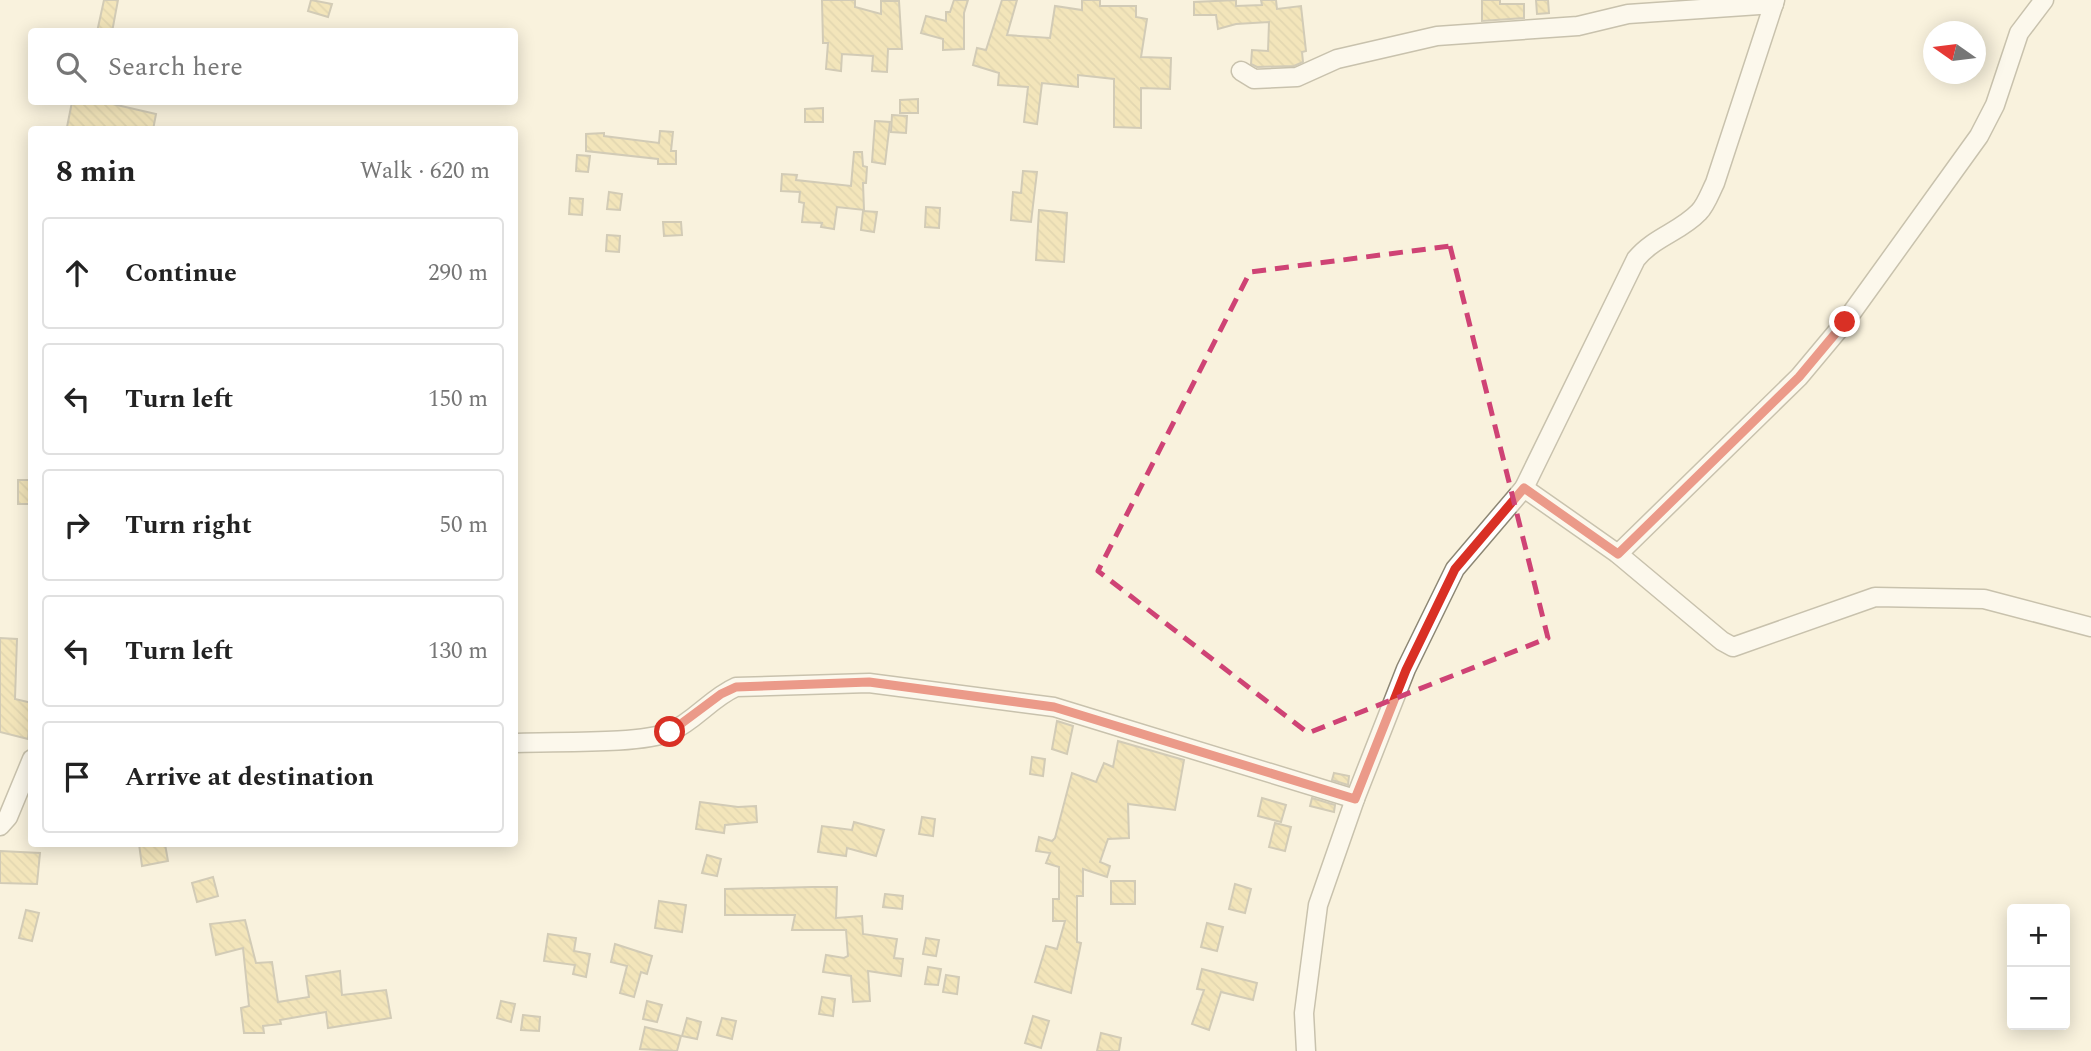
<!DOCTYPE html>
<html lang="en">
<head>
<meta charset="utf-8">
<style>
  :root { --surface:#fff; --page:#f2f2f2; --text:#222; --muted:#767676; --line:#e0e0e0 }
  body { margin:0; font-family:Spectral,serif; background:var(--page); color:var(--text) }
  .controls { position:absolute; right:21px; bottom:21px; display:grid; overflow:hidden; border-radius:7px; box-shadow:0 4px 18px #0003 }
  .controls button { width:63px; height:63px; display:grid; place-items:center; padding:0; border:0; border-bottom:2px solid var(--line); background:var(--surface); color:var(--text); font:35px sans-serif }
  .compass { position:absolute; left:1923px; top:21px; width:63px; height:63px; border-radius:50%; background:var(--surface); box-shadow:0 4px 18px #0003; rotate:284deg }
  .stop { position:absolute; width:21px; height:21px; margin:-16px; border:5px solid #d93025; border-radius:50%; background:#fff }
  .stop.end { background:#d93025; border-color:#fff; box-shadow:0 2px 7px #0008 }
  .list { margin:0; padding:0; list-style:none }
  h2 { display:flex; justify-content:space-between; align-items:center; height:91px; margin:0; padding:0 28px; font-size:30px }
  h2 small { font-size:23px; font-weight:400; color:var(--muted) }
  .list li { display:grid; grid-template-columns:46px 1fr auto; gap:21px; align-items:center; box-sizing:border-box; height:112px; margin:0 14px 14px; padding:0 14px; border:2px solid var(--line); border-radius:7px }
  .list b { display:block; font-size:26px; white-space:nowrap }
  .list em { font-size:23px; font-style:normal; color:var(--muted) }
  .icon { flex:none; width:38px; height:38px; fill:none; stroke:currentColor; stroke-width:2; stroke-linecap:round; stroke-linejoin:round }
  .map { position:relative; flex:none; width:2091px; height:1051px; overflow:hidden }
  .search { position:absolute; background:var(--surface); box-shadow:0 4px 18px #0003; left:28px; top:28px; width:490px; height:77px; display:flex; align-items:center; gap:18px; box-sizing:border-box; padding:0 24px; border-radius:7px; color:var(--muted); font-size:26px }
  .panel { position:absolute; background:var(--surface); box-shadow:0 4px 18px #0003; left:28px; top:126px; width:490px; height:721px; border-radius:7px }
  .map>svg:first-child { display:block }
  .building { fill:url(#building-back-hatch); stroke:#a29c88; stroke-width:2 }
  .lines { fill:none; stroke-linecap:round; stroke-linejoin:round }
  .minor-casing { stroke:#8d8774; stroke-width:21 }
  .minor { stroke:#fff; stroke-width:18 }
  .route { stroke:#d93025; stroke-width:9 }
  .marked { fill:none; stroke:#cf4375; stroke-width:5; stroke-dasharray:14 9; stroke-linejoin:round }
</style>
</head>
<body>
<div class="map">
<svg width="2091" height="1051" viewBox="0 0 2091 1051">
  <defs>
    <pattern id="building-back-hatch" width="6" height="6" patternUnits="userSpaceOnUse" patternTransform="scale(1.75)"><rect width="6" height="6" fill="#ead591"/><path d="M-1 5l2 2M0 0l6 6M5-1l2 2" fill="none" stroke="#c8b67c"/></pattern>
  </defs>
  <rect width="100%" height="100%" fill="#f9f2dd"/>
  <g class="building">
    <path d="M104,0H118L112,32H97Z"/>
    <path d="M311,0L332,4L328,17L308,11Z"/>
    <path d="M822,0H855V7L881,14V1H899L902,49H888L887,72L872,71L873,56L842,54L841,71L826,69L828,43H823Z"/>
    <path d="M954,0H968L964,13V49L943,50V39L921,33L926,16L946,21V12H950Z"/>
    <path d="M1002,0H1017L1007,35L1050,38L1055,6L1082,10V0H1100V6H1136V17L1147,19L1141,57L1171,58L1170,89L1141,88V128L1114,127V79L1078,75V87L1042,83L1037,124L1024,122L1028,87L998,85L999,73L973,65L977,48L986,50Z"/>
    <path d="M1236,0V6L1262,5L1261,0H1276L1277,9L1301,6L1306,51L1302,52L1303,62L1294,66L1257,67L1251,64L1252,50L1268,51L1269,22L1236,24L1218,29L1216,15H1194V2Z"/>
    <path d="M1482,0H1500V4H1524V18L1482,21Z"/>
    <path d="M1536,0H1548L1549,13L1537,14Z"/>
    <path d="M918,99V113H900V100Z"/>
    <path d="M72,102H104L156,114L153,130L67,127Z"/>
    <path d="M823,108V122H805V109Z"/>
    <path d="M892,115L907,116L906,133L891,132Z"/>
    <path d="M875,121L890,122L885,164L872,162Z"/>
    <path d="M660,131L673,132L671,151H676V164H658V159L586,151V134L604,133V136L659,143Z"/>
    <path d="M854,152H862L863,166L867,167L866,183H863L864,210L837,207L834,229L821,227L822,223L802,222L804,203L799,202L800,192L781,191L782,174L797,175L796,180L851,186Z"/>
    <path d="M577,155L590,156L588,172L576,171Z"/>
    <path d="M1023,171L1037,172L1031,222L1011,220L1013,192L1021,193Z"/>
    <path d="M609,192L622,194L620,210L607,209Z"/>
    <path d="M570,198L583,199L582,215L569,214Z"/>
    <path d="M926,207L940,208L939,228L925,227Z"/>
    <path d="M1039,210L1067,213L1064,262L1036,260Z"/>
    <path d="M863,211L877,212L874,232L861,230Z"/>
    <path d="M663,222H681L682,235L664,236Z"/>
    <path d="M607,235L620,236L619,252L606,251Z"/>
    <rect x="18" y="480" width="14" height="24"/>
    <path d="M0,638L17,639L15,699L32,703L28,739L0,732Z"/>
    <path d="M1057,721L1073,726L1067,754L1052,749Z"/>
    <path d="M1118,741L1184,760L1175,810L1128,804L1129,838L1108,839L1100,862L1110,866L1107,877L1083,869V896H1077V942L1081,943L1071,993L1035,982L1046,946L1057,949L1065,921H1053V899H1059V867L1046,863L1050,853L1036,851L1039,837L1052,841L1055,838L1072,773L1096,782L1104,763L1113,767Z"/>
    <path d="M1032,757L1045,759L1043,776L1030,774Z"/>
    <path d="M1334,773L1349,776L1348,785L1332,780Z"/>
    <path d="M1262,798L1286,805L1281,822L1258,816Z"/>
    <path d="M1312,798L1335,805L1334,812L1310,806Z"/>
    <path d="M700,802L738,807L756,806L757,822L725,825L724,833L696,829Z"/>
    <path d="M922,817L935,819L933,836L919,834Z"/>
    <path d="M854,822L884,830L876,856L847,848L846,856L818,852L822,826L852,830Z"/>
    <path d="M1275,823L1291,827L1285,851L1269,847Z"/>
    <path d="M139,844H165L168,861L142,866Z"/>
    <path d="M0,851L40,853L37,884L0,883Z"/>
    <path d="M707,855L721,859L717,876L702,873Z"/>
    <path d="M213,877L218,896L197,902L192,883Z"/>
    <rect x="1111" y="881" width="24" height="23"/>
    <path d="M1235,884L1251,889L1245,913L1229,909Z"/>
    <path d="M812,887H837L836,918L862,916L863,934L897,939L894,958L903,959L901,976L868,971L870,1001L853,1002L851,976L823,972L826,955L844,958L848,956L846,930H792L795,915H725V889Z"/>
    <path d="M885,894L903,896L902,909L883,907Z"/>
    <path d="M659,901L686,905L682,932L655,928Z"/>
    <path d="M26,910L39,913L32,941L19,938Z"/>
    <path d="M245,920L256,963L272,962L278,1002L309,997L306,976L340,971L342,995L386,990L391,1018L328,1028L326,1012L280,1020L281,1024L263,1026L264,1033H244L241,1008L249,1006L243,948L216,955L210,924Z"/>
    <path d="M1207,923L1223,927L1217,951L1201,947Z"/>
    <path d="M548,934L576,938L574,951L590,954L586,977L573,974L575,965L544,961Z"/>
    <path d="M926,938L939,940L936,956L923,954Z"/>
    <path d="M615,944L652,956L647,974L641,972L634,997L620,993L627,966L611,962Z"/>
    <path d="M928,967L941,969L938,985L925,984Z"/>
    <path d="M1202,969L1257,983L1253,1000L1221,992L1209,1030L1192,1024L1204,990L1197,989Z"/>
    <path d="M946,975L959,977L957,994L943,992Z"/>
    <path d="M822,997L835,999L833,1016L819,1014Z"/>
    <path d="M501,1001L515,1004L511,1022L497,1018Z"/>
    <path d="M647,1001L662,1005L657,1022L643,1019Z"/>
    <path d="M523,1015L540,1017L539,1031L521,1030Z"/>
    <path d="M1033,1016L1049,1021L1041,1048L1025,1043Z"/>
    <path d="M687,1018L701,1022L697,1039L682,1036Z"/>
    <path d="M722,1018L736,1021L732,1039L717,1035Z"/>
    <path d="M645,1027L681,1036L677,1051L640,1049Z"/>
    <path d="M1101,1033L1121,1038L1119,1051H1097Z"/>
  </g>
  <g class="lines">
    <g class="minor-casing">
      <g id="minor">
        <path d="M1241,71L1254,79L1297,77L1337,59L1437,36L1578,26L1628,14L1774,4"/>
        <path d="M1524,488L1618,554L1722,641L1733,647L1875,597L1984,599L2091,627"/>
        <path d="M1618,554L1799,377L1845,322L1979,136L1995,105L2019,33L2044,0"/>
        <path d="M514,743C552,741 638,745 670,732C695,721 711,698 736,687L869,683L1054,707L1355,799"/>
        <path d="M0,826L8,817L32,759"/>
        <path d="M1306,1051L1304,1013L1318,905L1355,799L1406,669L1455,569L1524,488L1636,259C1654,237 1680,232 1699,212C1706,205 1710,193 1715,183L1775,0"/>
      </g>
    </g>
    <use href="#minor" class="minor"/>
  </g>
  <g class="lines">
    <path class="route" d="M670,732L721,694L736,687L869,682L1054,707L1355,799L1406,670L1455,569L1524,488L1618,554L1799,377L1845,322"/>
  </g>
  <path d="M0 0H2091V1051H0ZM1450,246L1548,638L1308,733L1098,571L1250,272Z" fill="#f9f2dd" fill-opacity=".55" fill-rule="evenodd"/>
  <path class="marked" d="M1450,246L1548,638L1308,733L1098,571L1250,272Z"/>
</svg>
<div class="controls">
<button>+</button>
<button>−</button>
</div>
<svg class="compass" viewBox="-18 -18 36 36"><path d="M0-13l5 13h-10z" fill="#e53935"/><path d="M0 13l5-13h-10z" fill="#767676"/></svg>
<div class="stop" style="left:670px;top:732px"></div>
<div class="stop end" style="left:1845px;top:322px"></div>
<div class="search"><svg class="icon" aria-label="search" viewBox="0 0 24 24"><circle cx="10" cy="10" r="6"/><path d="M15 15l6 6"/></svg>Search here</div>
<section class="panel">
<h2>8 min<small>Walk · 620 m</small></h2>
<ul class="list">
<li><svg class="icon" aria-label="ahead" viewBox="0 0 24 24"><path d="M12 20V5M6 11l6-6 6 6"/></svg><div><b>Continue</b></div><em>290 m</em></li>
<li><svg class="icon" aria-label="left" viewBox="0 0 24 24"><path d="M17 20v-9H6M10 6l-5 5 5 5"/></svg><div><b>Turn left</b></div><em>150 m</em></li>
<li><svg class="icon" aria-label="right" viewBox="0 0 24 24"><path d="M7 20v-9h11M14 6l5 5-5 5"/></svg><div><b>Turn right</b></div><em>50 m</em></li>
<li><svg class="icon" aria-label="left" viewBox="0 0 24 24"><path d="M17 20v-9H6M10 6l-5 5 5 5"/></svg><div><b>Turn left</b></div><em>130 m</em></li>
<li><svg class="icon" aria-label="arrive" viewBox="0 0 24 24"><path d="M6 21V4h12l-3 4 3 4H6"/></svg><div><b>Arrive at destination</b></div></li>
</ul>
</section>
</div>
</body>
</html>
